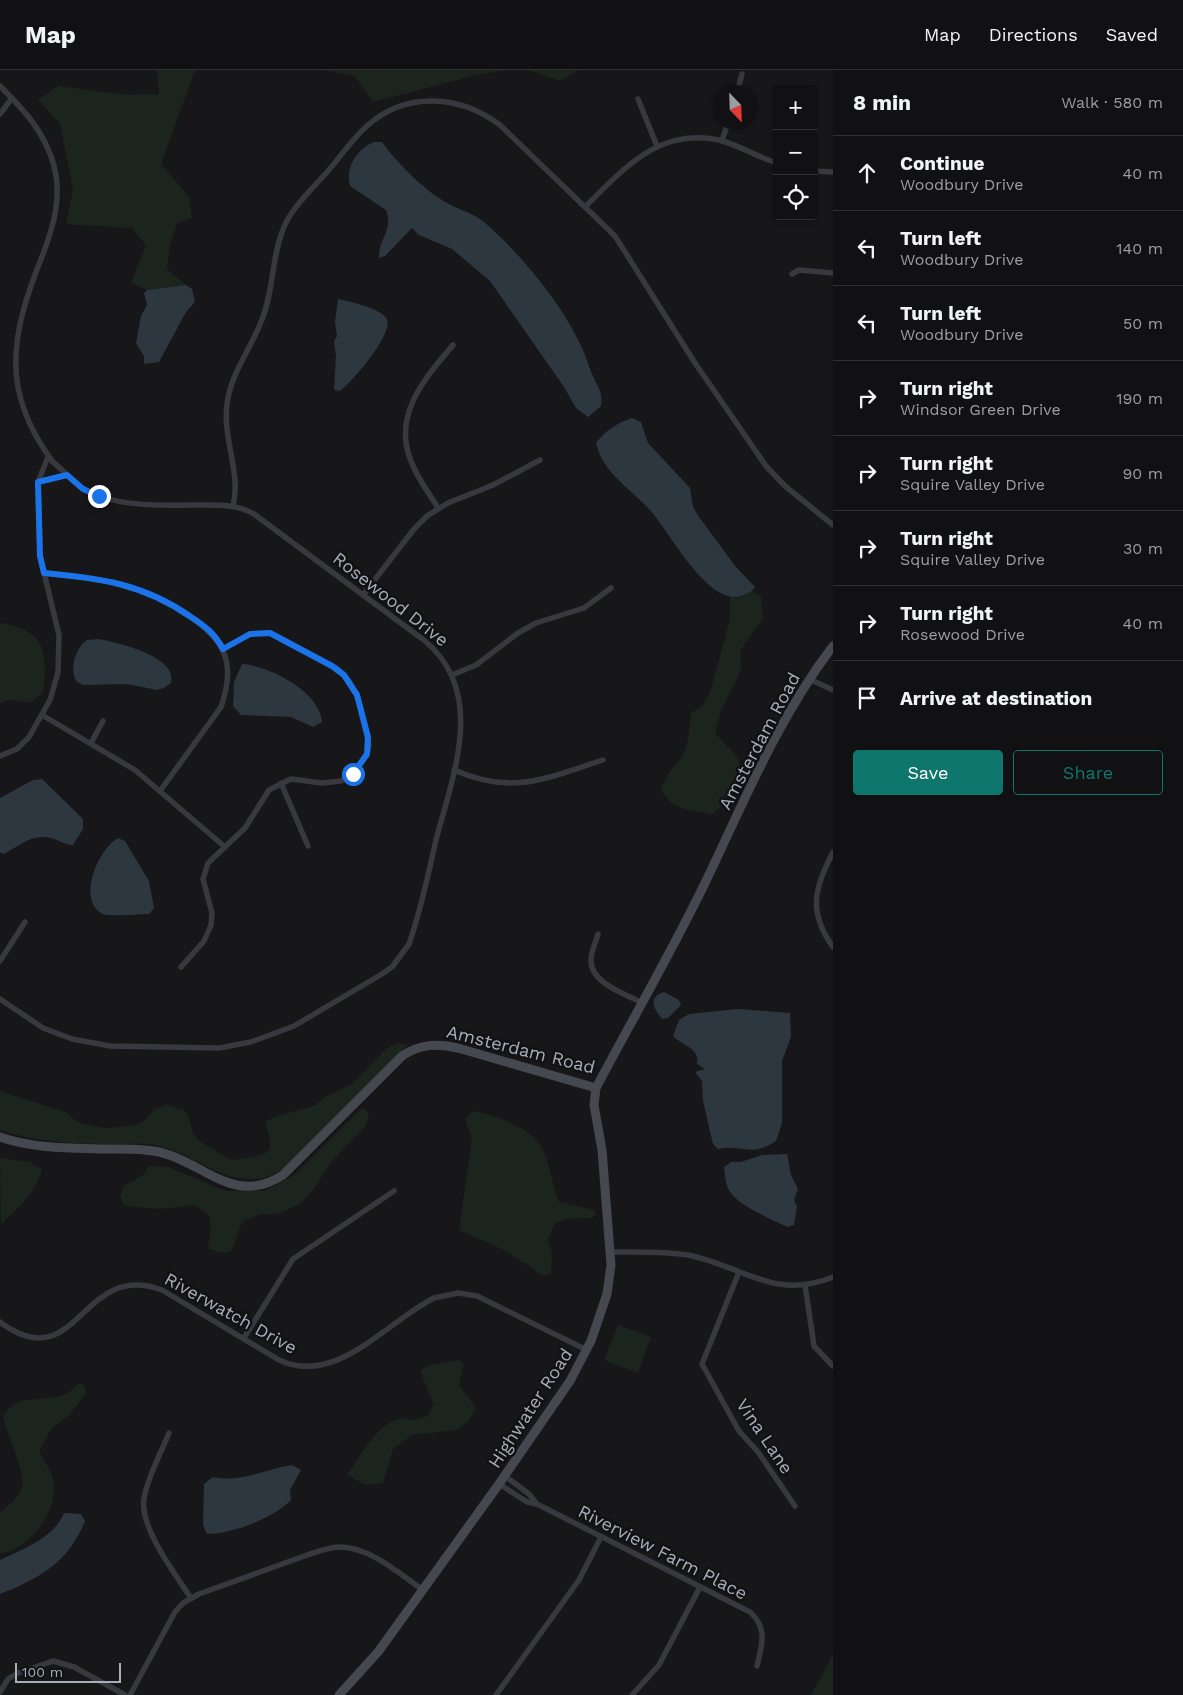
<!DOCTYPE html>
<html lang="en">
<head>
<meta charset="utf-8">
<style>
  :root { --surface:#111113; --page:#1a1a1c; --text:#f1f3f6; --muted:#9c9da0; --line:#303133; --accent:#0f766e }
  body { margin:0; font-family:"Work Sans",sans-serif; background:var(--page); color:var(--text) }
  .controls { position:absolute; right:15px; top:15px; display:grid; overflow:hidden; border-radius:5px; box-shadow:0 1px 4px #0004 }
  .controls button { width:45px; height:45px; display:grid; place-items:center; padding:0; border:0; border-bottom:1px solid var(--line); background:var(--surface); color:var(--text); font:25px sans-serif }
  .compass { position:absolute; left:713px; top:15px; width:45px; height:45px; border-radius:50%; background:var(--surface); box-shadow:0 1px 4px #0004; rotate:157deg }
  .scale { position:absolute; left:15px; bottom:12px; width:106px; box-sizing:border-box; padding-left:5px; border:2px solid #a8aeba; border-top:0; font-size:14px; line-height:18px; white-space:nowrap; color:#a8aeba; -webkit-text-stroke:4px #121214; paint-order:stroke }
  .stop { position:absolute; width:15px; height:15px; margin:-11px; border:4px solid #1a73e8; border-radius:50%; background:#fff }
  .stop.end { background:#1a73e8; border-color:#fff; box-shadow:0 1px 5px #0008 }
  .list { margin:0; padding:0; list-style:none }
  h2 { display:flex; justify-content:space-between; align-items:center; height:65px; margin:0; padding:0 20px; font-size:21px }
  h2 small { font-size:16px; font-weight:400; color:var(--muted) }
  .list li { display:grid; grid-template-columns:32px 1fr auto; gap:15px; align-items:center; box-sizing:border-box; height:75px; padding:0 20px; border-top:1px solid var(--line) }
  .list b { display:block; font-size:19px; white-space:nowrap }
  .list p { margin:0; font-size:16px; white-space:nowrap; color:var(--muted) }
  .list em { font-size:16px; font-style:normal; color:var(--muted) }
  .actions { display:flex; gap:10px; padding:15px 20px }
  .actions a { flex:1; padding:11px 0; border:1px solid var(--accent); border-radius:5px; text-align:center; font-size:18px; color:var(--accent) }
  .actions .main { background:var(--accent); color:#fff }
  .icon { flex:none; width:28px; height:28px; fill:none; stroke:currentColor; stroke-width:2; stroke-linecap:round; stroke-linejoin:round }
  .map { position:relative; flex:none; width:833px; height:1625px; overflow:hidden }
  header { display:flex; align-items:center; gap:30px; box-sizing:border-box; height:70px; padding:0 25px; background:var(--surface); border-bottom:1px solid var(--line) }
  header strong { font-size:24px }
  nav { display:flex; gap:28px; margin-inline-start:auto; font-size:18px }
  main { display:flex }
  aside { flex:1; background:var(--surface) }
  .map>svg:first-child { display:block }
  .green { fill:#1c251d }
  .water { fill:#2c373f }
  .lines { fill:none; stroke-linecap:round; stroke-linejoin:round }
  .street { stroke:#38393f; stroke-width:5.5 }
  .secondary { stroke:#45484f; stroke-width:9 }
  .route { stroke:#1a73e8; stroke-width:6 }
  .labels { text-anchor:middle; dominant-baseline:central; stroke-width:5; stroke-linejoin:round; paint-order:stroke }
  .street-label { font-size:18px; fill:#a8aeba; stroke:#121214 }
</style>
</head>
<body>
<header>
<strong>Map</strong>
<nav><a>Map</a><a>Directions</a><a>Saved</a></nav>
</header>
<main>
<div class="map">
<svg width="833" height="1625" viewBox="0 0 833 1625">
  <rect width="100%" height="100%" fill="#171719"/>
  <g class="green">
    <path d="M157,0H195L161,94L189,127L192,148L177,153L170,176L167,199L186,215L147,220L131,213L146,175L132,158L66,154L73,120L60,54L38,30L58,16L127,25L159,24Z"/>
    <path d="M323,0H505L476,5L373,32L355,6Z"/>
    <path d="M527,0H578L561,11Z"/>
    <path d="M752,521L761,526L763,548L740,581L741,600L721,641L715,662C721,672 733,679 738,689C745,706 725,734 713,744C692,741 670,740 661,719L668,704L683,686L688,669L691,643L702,636L710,623L730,549V527L736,528Z"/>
    <path d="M0,553C10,555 22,557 30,563C48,573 46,605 43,622L31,632L7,630L0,633Z"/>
    <path d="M399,973L408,975L298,1087C285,1098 272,1108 255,1109C218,1111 191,1082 155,1075C142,1072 126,1075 113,1074C74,1074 37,1072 0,1060V1021L65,1042L79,1053L104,1058L132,1056L144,1051L155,1039L166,1035L184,1040L188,1045L193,1063L199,1071L232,1090L252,1087L266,1083L270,1078V1069L265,1052L277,1046L314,1036L325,1027L353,1013L387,978Z"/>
    <path d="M362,1038L366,1039L369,1047L365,1057L331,1092L313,1120L300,1134L277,1144H261L243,1151C237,1162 237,1173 230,1182L219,1183L208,1178L211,1158L209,1145L194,1135C166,1139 153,1140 124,1135L120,1126L124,1116L143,1105L149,1096L168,1097L226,1121H265L294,1105Z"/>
    <path d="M472,1041C485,1043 495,1046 506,1051C552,1070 545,1092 559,1132L594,1140L596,1144L592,1148L565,1149L554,1154L548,1170L552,1182L551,1204L544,1206L502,1179L459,1160L472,1069L465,1049Z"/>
    <path d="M0,1088L30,1092L42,1099C36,1123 18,1138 1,1154Z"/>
    <path d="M618,1255L651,1267L638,1303L604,1290Z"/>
    <path d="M459,1290L464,1294L459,1315L476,1338L469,1351L456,1360L412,1365L393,1379L383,1413L366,1415L347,1405C361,1386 374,1358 396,1350C408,1345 411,1355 429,1345L433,1333L420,1301L429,1295Z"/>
    <path d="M79,1313L84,1315L86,1323L69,1345L51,1359L39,1381C43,1389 49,1397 52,1405C62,1439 32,1477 0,1484V1443C8,1435 18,1428 22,1417C27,1406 6,1362 3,1347C15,1322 41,1333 63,1325C69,1323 75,1317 79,1313Z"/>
    <path d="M833,1584V1625H811Z"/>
  </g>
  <g class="water">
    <path d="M374,72H382C396,92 427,123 449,134C460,140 472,143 483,151C519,182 561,232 581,276C586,285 588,295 592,304C598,318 603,321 601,336L588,347L576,338L564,317L490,211L452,179L419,165L412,158L385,186L379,188C378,169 394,160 386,140L350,116C345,97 357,79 374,72Z"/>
    <path d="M186,215L192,219L195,232L186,242L159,292L144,294V286L136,273L141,246L147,235L144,223L147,220Z"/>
    <path d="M338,229C349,231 382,239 387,249C393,265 353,311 340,321L334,320L336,286L334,271L337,266L335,252Z"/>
    <path d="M632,348L641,352L648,373L690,418L693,437L699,447L736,497L755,517C752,522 748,523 743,525C710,540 669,461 650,440C631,419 602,402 596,373C606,360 617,353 632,348Z"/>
    <path d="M99,569C118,573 178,586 171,613L164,618L157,620L127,614L83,615L77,612C69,600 75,578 87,570Z"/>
    <path d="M242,594C269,596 320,621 322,652L313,657L291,647L241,645L233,636L234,612Z"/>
    <path d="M42,709L83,749V759L73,775C64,775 59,770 51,768C30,763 21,776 3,784L0,782V728L33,710Z"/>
    <path d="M118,768L125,771L149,811L154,838L149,844C139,844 111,847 103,844C76,831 98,779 118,768Z"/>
    <path d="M664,922L679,930L681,935L668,948L662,949C653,938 648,927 664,922Z"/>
    <path d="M738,939L790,943L791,967L782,991V1053L776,1071C750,1088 743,1074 718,1079L713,1074L703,1031L702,1011L695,1002L705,999L697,994C700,978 683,976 673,966L679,950L689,944Z"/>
    <path d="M787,1084L791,1105L798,1119L794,1130L797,1136L794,1155L788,1157C773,1150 741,1137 731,1123C725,1116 725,1105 724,1097L731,1092H741L762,1085Z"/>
    <path d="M292,1395L301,1400L290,1420L291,1430C274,1448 232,1464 207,1464L203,1455L204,1414L213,1407C241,1413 265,1399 292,1395Z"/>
    <path d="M64,1443L81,1444L85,1451C68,1493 40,1508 0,1524V1490C23,1479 54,1468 64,1443Z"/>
  </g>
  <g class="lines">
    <g class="street">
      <path d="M0,16C24,40 45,62 54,96C62,126 54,155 43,184C10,266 0,321 53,392C64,401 73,412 84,419C110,436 161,436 191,435C213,435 234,433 254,444L425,571C487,623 453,705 436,770C428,805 421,840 409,874L392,897L382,904L294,956L251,972L219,978L110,976L72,969L43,958L0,929"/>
      <path d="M737,22L742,4"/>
      <path d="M638,29L657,76"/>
      <path d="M0,44L12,28"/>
      <path d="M722,71L728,52"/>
      <path d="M814,101L833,102"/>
      <path d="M585,137C624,99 658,57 719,70C739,75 757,87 777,93"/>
      <path d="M792,204L799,200L833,203"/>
      <path d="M38,412L67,405"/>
      <path d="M233,436C242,401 220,365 228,328C233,301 251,278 261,252C274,222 271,187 284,157C293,136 313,118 328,101C341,86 353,68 368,55C407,21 460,25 500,55L615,166L695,293L766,396L785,416L833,455"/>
      <path d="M438,438C429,423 417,408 411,391C392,345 425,308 453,275"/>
      <path d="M44,503C99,508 143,514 189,546C226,571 236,594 221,637L160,721"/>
      <path d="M363,525L414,459L427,446L448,433L493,415L540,390"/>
      <path d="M452,605L476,595L518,563L536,553L584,538L611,518"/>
      <path d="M809,609L833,620"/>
      <path d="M42,645L135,700L225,777"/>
      <path d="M91,673L103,651"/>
      <path d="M0,686L17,679L29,667L50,630L58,602L59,565L40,486L38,412L48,387"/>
      <path d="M454,700C513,726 546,708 603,690"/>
      <path d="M281,713L308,776"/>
      <path d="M833,782C815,818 807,841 833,877"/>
      <path d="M598,864C596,872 591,881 591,890C590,913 626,924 642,933"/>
      <path d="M0,891L25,852"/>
      <path d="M181,897L204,871L211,855L212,843L203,809L208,793L245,758L269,720L291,709L322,713L341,711L357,699L367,685L369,675L357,625L349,611L338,599L270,563L250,564L223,579"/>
      <path d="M611,1182C636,1182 663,1181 688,1185C743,1196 774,1231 833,1207"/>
      <path d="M739,1202L702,1294L739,1361L758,1382L795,1436"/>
      <path d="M805,1215L814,1276L833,1296"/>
      <path d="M0,1252C78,1310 81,1189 162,1220L279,1290C336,1317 386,1252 434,1228L458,1223L477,1226L587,1280"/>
      <path d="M244,1268L293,1189L394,1121"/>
      <path d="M169,1363C161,1383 148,1406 144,1428C139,1457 175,1504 191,1528"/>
      <path d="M505,1406L529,1424L537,1434"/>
      <path d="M499,1414L527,1432L537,1434L750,1542C768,1558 762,1575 757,1596"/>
      <path d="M0,1622L8,1609L18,1603L53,1591L74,1597L125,1625"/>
      <path d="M130,1625L175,1542L183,1533L199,1524L310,1484C320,1481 330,1477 340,1477C370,1477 400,1504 423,1520"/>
      <path d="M496,1625L579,1510L601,1467"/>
      <path d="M632,1625L659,1595L700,1517"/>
    </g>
    <g class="secondary">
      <path d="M0,1067C35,1079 69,1078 106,1079C124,1079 141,1078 159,1082C204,1092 234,1137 283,1105L402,986C420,974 437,973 458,978L596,1018"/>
      <path d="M339,1625L378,1582L499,1414L570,1311L591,1271L607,1224L611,1195L602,1080L594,1035L596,1018C632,950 671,883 705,813C744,732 778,648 833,576"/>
    </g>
  </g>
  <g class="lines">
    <path class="route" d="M99,426L83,419L67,405L38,412L40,486L44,503C100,508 144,514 191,547C205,556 215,564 223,579L250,564L270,563L332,596L344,605L357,625L368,667L367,684L353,704"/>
  </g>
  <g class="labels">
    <g class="street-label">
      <text transform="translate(391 529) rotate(38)">Rosewood Drive</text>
      <text transform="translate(759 671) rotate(-62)">Amsterdam Road</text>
      <text transform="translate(521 979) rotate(14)">Amsterdam Road</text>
      <text transform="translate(231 1243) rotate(29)">Riverwatch Drive</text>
      <text transform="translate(530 1338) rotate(-57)">Highwater Road</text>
      <text transform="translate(765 1366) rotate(56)">Vina Lane</text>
      <text transform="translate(663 1482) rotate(27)">Riverview Farm Place</text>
    </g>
  </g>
</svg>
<div class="controls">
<button>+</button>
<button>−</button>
<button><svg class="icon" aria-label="locate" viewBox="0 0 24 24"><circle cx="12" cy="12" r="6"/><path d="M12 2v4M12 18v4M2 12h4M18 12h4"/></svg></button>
</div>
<svg class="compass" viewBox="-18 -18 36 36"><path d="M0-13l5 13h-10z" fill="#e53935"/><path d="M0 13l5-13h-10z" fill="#9c9da0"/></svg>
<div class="scale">100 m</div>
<div class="stop" style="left:353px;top:704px"></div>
<div class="stop end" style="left:99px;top:426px"></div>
</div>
<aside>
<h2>8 min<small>Walk · 580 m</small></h2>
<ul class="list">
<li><svg class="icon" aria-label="ahead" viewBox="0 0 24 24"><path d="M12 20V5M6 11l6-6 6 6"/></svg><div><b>Continue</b><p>Woodbury Drive</p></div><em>40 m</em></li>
<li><svg class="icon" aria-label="left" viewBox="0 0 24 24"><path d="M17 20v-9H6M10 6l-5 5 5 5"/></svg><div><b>Turn left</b><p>Woodbury Drive</p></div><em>140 m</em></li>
<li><svg class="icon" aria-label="left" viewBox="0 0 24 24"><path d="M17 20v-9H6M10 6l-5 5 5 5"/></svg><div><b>Turn left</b><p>Woodbury Drive</p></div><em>50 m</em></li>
<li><svg class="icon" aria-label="right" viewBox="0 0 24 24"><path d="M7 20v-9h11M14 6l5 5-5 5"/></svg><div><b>Turn right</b><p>Windsor Green Drive</p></div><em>190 m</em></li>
<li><svg class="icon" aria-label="right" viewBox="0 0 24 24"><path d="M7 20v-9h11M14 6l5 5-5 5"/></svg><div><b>Turn right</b><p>Squire Valley Drive</p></div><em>90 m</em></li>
<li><svg class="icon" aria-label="right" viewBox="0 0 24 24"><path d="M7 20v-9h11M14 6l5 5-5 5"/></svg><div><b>Turn right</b><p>Squire Valley Drive</p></div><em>30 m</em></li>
<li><svg class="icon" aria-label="right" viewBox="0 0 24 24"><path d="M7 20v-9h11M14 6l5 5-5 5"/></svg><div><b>Turn right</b><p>Rosewood Drive</p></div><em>40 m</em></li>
<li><svg class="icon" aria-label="arrive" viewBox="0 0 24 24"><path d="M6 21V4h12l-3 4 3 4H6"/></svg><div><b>Arrive at destination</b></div></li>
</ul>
<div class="actions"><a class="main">Save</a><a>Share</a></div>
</aside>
</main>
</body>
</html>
